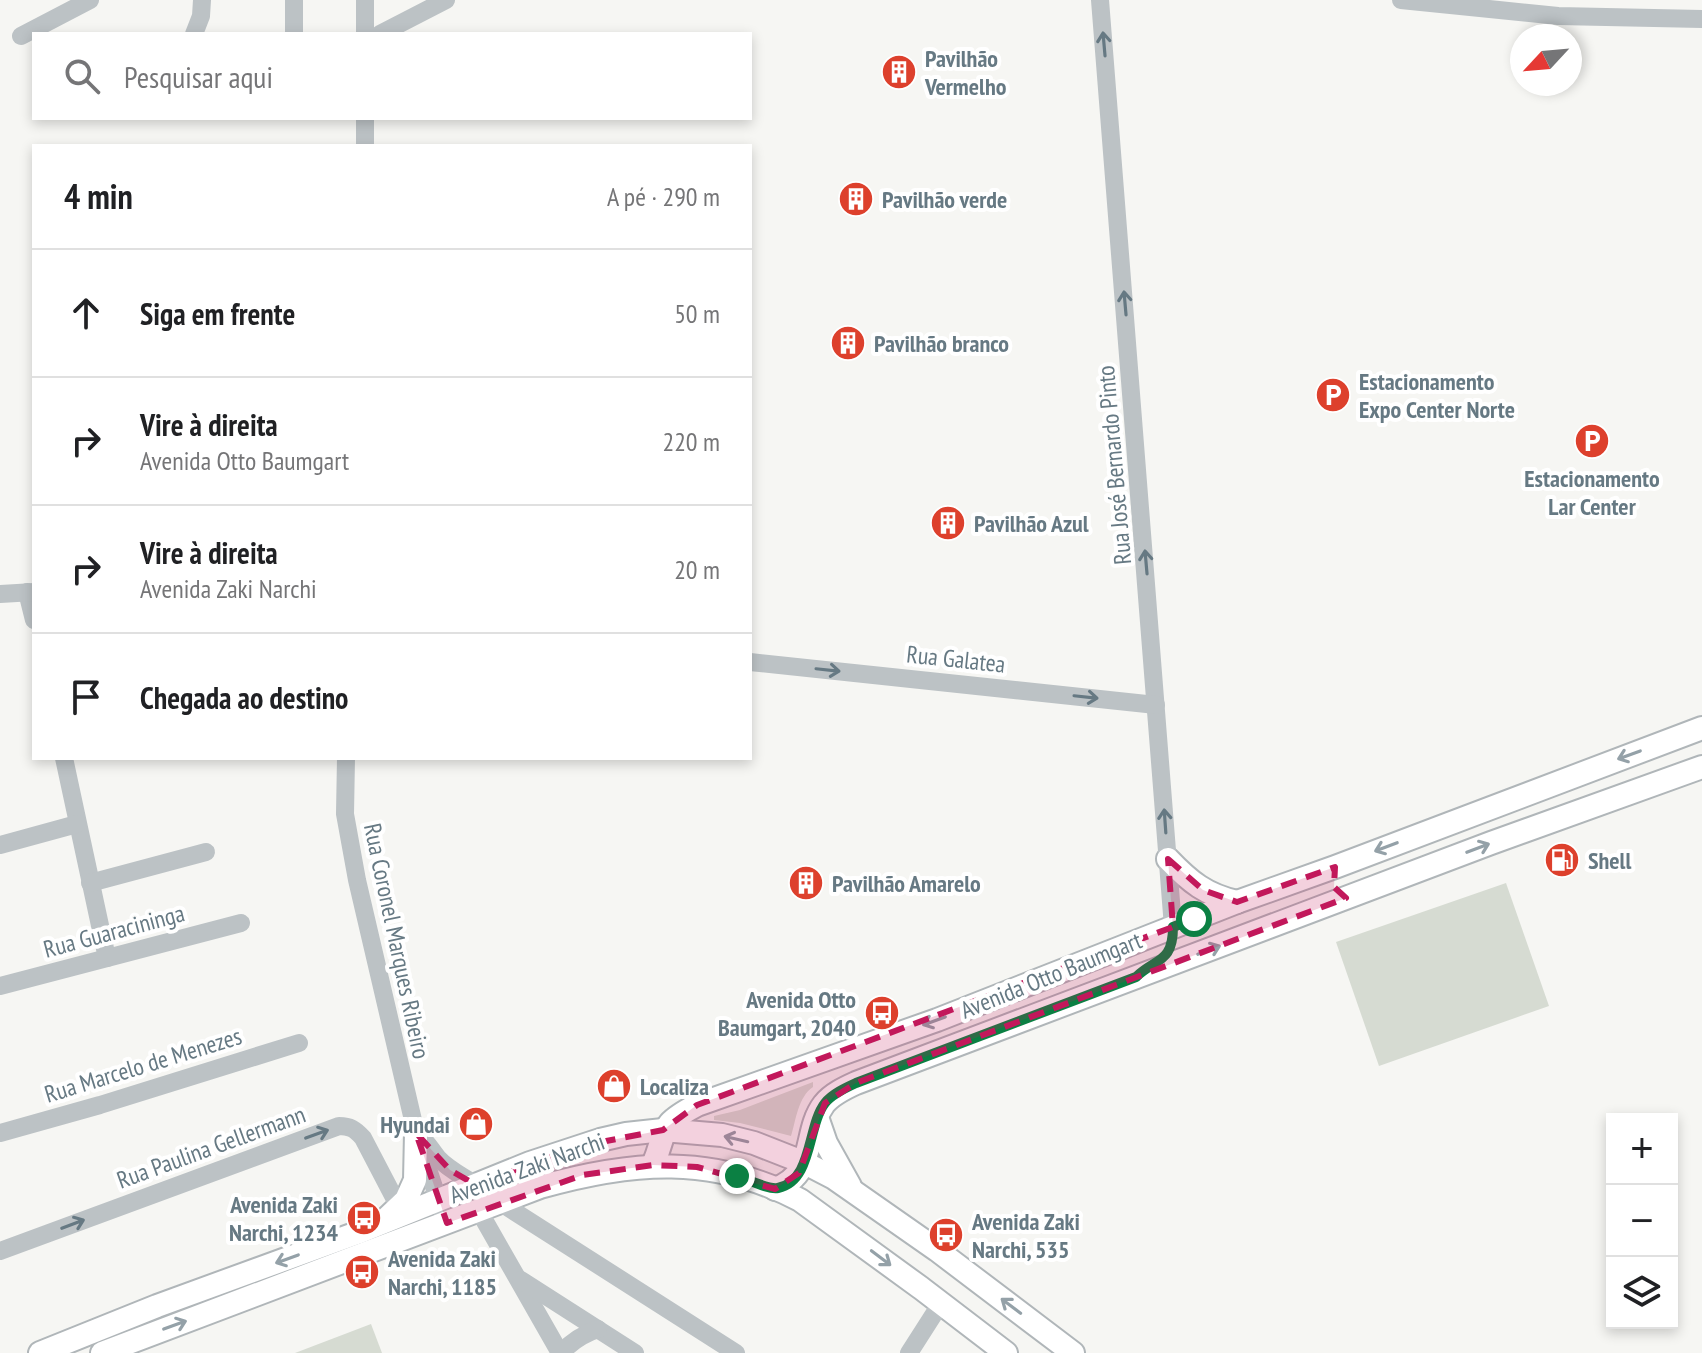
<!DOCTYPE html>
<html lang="pt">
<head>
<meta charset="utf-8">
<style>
  :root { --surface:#fff; --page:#f2f2f2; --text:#202124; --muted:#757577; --line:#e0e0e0 }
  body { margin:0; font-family:"PT Sans Narrow",sans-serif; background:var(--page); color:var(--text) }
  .controls { position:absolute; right:24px; bottom:24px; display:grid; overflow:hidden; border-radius:0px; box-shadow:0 4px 12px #0003 }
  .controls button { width:72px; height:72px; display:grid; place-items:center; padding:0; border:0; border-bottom:2px solid var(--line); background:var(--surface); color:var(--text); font:40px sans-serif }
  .compass { position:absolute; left:1510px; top:24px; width:72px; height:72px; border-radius:50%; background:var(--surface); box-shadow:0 4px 12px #0003; rotate:244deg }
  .stop { position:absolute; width:24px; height:24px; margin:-18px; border:6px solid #0b8043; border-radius:50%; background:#fff }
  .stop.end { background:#0b8043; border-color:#fff; box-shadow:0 2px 8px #0008 }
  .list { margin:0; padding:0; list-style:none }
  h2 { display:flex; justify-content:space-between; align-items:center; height:104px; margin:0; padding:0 32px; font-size:34px }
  h2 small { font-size:26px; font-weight:400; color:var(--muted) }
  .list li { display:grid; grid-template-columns:52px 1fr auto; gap:24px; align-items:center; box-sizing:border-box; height:128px; padding:0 32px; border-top:2px solid var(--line) }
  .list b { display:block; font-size:30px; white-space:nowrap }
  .list p { margin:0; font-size:26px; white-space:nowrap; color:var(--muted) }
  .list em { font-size:26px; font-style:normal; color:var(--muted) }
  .icon { flex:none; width:44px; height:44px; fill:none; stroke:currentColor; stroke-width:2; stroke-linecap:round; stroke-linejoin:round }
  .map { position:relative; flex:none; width:1702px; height:1353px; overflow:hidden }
  .search { position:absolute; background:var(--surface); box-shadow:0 4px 12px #0003; left:32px; top:32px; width:720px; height:88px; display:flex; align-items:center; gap:20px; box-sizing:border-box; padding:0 28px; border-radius:0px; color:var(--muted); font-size:30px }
  .panel { position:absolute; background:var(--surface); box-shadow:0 4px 12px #0003; left:32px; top:144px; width:720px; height:616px; border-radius:0px }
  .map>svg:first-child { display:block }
  .green { fill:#d6dbd2 }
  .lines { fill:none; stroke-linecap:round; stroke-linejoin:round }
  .major-casing { stroke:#b0b6b9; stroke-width:26 }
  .minor { stroke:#bcc2c5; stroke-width:18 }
  .major { stroke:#fff; stroke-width:22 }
  .oneway { stroke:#667983 }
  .oneway2 { stroke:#94a1a8 }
  .route { stroke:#0b8043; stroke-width:10 }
  .marked { fill:#c2185b; fill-opacity:0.2; stroke:#c2185b; stroke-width:6; stroke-dasharray:16 10; stroke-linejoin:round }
  .labels { text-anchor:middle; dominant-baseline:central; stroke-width:8; stroke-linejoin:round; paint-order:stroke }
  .poi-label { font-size:24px; font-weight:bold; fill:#667983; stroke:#fff; text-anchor:start }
  .street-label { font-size:24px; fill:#667983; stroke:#fff }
</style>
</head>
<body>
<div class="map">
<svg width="1702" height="1353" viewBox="0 0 1702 1353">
  <rect width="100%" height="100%" fill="#f6f6f3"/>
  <g class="green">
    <path d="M1506,883L1549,1006L1379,1066L1336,942Z"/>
    <path d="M813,1082V1087C798,1097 796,1120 791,1136L740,1123L714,1120V1116L740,1110Z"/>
    <path d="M371,1324L382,1353H295Z"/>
  </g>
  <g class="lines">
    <g class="major-casing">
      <g id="major">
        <path d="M1168,859C1190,882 1206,895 1237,902"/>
        <path d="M817,1117L826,1143L850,1186"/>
        <path d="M653,1165C668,1129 657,1126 697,1105L937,1020L1237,902L1335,867L1702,728"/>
        <path d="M775,1189C818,1173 802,1133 824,1104C832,1094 845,1088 856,1083L1491,843L1702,767"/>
        <path d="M387,1218L406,1200L415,1180L416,1133"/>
        <path d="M40,1353L157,1306L357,1233L530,1163L600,1140L626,1134L663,1130L722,1135L754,1143L805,1163L834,1178L937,1250L1073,1353"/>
        <path d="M102,1353L540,1187C632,1161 712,1154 800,1200L921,1288L1006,1353"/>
      </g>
    </g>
    <g class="minor">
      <path d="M294,0V34"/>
      <path d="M365,0V34"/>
      <path d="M1100,0L1173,927"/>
      <path d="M1401,0L1558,16L1702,19"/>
      <path d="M194,34L201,16L202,0"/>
      <path d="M380,34L446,0"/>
      <path d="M21,36L90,0"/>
      <path d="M365,118V146"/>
      <path d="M27,592L34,620"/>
      <path d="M0,594L34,592"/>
      <path d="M750,662L1156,705"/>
      <path d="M64,758L107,958"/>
      <path d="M346,758L345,814L357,880L416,1133L442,1211"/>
      <path d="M0,845L77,824"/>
      <path d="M90,883L206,852"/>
      <path d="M0,986L241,923"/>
      <path d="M0,1133L100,1105L299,1043"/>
      <path d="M421,1137C428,1143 432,1151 438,1158C449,1170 463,1176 476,1185"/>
      <path d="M501,1203L736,1353"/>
      <path d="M479,1211L560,1353"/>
      <path d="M0,1251L339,1126C350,1126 355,1129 363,1138L399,1207"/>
      <path d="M521,1280L635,1353"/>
      <path d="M561,1353C572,1341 583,1334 598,1329"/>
      <path d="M909,1353L941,1303"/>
    </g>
    <use href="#major" class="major"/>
  </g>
  <defs><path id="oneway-shaft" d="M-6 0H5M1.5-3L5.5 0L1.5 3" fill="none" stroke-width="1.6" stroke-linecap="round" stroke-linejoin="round" transform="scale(2)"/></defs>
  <g class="oneway">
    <use href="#oneway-shaft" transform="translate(1104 44) rotate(-95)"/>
    <use href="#oneway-shaft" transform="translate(1125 303) rotate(-95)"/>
    <use href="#oneway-shaft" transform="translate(1146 562) rotate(-95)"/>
    <use href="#oneway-shaft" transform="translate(828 670) rotate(6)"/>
    <use href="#oneway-shaft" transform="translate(1086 697) rotate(6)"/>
    <use href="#oneway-shaft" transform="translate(1165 821) rotate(-94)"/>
    <use href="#oneway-shaft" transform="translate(317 1134) rotate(-20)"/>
    <use href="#oneway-shaft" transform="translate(73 1224) rotate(-21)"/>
  </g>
  <g class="oneway2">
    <use href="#oneway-shaft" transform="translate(1629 755) rotate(160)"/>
    <use href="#oneway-shaft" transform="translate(1386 847) rotate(159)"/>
    <use href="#oneway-shaft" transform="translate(1478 848) rotate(-21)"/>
    <use href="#oneway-shaft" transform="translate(1209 950) rotate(-21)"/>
    <use href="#oneway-shaft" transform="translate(934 1021) rotate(160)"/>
    <use href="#oneway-shaft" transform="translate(736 1139) rotate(-167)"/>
    <use href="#oneway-shaft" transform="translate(881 1258) rotate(37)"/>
    <use href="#oneway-shaft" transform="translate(287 1259) rotate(160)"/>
    <use href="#oneway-shaft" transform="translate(1011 1306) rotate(-143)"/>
    <use href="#oneway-shaft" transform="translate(175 1325) rotate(-20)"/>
  </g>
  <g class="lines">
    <path class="route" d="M737,1176C747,1179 769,1190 778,1188C813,1181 807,1126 825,1103C832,1094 845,1088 856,1083L1136,977C1156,958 1173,963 1173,927L1194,919"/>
  </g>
  <path class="marked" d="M1168,859L1203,890L1237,902L1335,867L1334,887L1346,898L856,1083L825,1103L799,1173L775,1189L697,1167L653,1165L583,1175L447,1223L416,1133L450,1170L476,1185L575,1147L663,1130L697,1105L1173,927Z"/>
  <defs>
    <g id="building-disc" transform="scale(1.8)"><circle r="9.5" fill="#dd402c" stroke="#fff"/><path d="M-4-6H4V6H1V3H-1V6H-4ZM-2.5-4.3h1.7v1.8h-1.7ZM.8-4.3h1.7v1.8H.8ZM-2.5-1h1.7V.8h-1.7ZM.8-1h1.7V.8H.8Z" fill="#fff"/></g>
    <g id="parking-disc" transform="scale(1.8)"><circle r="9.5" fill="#dd402c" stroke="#fff"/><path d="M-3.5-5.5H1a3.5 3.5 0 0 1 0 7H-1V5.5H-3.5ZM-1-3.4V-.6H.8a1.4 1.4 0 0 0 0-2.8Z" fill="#fff"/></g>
    <g id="fuel-disc" transform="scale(1.8)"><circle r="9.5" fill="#dd402c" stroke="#fff"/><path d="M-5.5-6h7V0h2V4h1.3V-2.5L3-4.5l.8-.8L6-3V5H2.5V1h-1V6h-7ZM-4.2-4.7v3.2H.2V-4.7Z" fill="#fff"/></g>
    <g id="bus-disc" transform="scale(1.8)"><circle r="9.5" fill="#dd402c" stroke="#fff"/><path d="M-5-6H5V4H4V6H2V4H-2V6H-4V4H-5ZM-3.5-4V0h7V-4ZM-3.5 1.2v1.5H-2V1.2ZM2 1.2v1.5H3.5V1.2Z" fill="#fff"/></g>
    <g id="shop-disc" transform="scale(1.8)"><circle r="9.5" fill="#dd402c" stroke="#fff"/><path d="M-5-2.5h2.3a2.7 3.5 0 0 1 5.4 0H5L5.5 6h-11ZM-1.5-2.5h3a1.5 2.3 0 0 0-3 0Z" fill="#fff"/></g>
  </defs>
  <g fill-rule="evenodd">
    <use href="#building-disc" x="899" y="72"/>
    <use href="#building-disc" x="856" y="199"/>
    <use href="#building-disc" x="848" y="343"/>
    <use href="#parking-disc" x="1333" y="395"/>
    <use href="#parking-disc" x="1592" y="441"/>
    <use href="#building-disc" x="948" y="523"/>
    <use href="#fuel-disc" x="1562" y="860"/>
    <use href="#building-disc" x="806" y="883"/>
    <use href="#bus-disc" x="882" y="1013"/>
    <use href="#shop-disc" x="614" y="1086"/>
    <use href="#shop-disc" x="476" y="1124"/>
    <use href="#bus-disc" x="364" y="1218"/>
    <use href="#bus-disc" x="946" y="1235"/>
    <use href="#bus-disc" x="362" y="1272"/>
  </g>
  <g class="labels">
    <g class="poi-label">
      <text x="925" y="58">Pavilhão<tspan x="925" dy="28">Vermelho</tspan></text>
      <text x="882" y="199">Pavilhão verde</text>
      <text x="874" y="343">Pavilhão branco</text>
      <text x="1359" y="381">Estacionamento<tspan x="1359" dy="28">Expo Center Norte</tspan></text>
      <text x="1592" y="478" text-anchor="middle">Estacionamento<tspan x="1592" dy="28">Lar Center</tspan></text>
      <text x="974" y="523">Pavilhão Azul</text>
      <text x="1588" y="860">Shell</text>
      <text x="832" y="883">Pavilhão Amarelo</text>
      <text x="856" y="999" text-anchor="end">Avenida Otto<tspan x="856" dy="28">Baumgart, 2040</tspan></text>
      <text x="640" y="1086">Localiza</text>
      <text x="450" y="1124" text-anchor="end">Hyundai</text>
      <text x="338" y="1204" text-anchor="end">Avenida Zaki<tspan x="338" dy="28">Narchi, 1234</tspan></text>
      <text x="972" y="1221">Avenida Zaki<tspan x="972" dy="28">Narchi, 535</tspan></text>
      <text x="388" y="1258">Avenida Zaki<tspan x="388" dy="28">Narchi, 1185</tspan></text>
    </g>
    <g class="street-label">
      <text transform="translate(1114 465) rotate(-95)">Rua José Bernardo Pinto</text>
      <text transform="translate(956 659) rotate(6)">Rua Galatea</text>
      <text transform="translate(114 931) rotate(-15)">Rua Guaracininga</text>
      <text transform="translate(397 941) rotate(78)">Rua Coronel Marques Ribeiro</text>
      <text transform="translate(1051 975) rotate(-22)">Avenida Otto Baumgart</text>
      <text transform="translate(143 1065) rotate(-17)">Rua Marcelo de Menezes</text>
      <text transform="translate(211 1147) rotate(-20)">Rua Paulina Gellermann</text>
      <text transform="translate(527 1168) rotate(-20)">Avenida Zaki Narchi</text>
    </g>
  </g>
</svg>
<div class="controls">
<button>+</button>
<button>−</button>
<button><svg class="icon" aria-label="layers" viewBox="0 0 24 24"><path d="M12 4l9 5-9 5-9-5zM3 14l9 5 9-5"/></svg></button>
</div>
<svg class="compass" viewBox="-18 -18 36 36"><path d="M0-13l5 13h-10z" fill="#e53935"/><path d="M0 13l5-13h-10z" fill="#757577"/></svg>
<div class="stop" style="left:1194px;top:919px"></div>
<div class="stop end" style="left:737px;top:1176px"></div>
<div class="search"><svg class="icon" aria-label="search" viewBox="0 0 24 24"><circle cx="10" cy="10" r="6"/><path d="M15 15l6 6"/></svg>Pesquisar aqui</div>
<section class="panel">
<h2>4 min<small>A pé · 290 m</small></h2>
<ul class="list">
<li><svg class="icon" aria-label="ahead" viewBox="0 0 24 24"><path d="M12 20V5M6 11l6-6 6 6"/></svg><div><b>Siga em frente</b></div><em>50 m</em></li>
<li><svg class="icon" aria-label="right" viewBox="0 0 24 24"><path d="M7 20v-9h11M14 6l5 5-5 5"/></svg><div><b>Vire à direita</b><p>Avenida Otto Baumgart</p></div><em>220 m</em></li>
<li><svg class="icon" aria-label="right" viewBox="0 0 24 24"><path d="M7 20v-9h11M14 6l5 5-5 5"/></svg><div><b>Vire à direita</b><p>Avenida Zaki Narchi</p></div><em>20 m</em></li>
<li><svg class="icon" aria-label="arrive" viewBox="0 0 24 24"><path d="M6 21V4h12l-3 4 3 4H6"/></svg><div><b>Chegada ao destino</b></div></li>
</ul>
</section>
</div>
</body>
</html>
